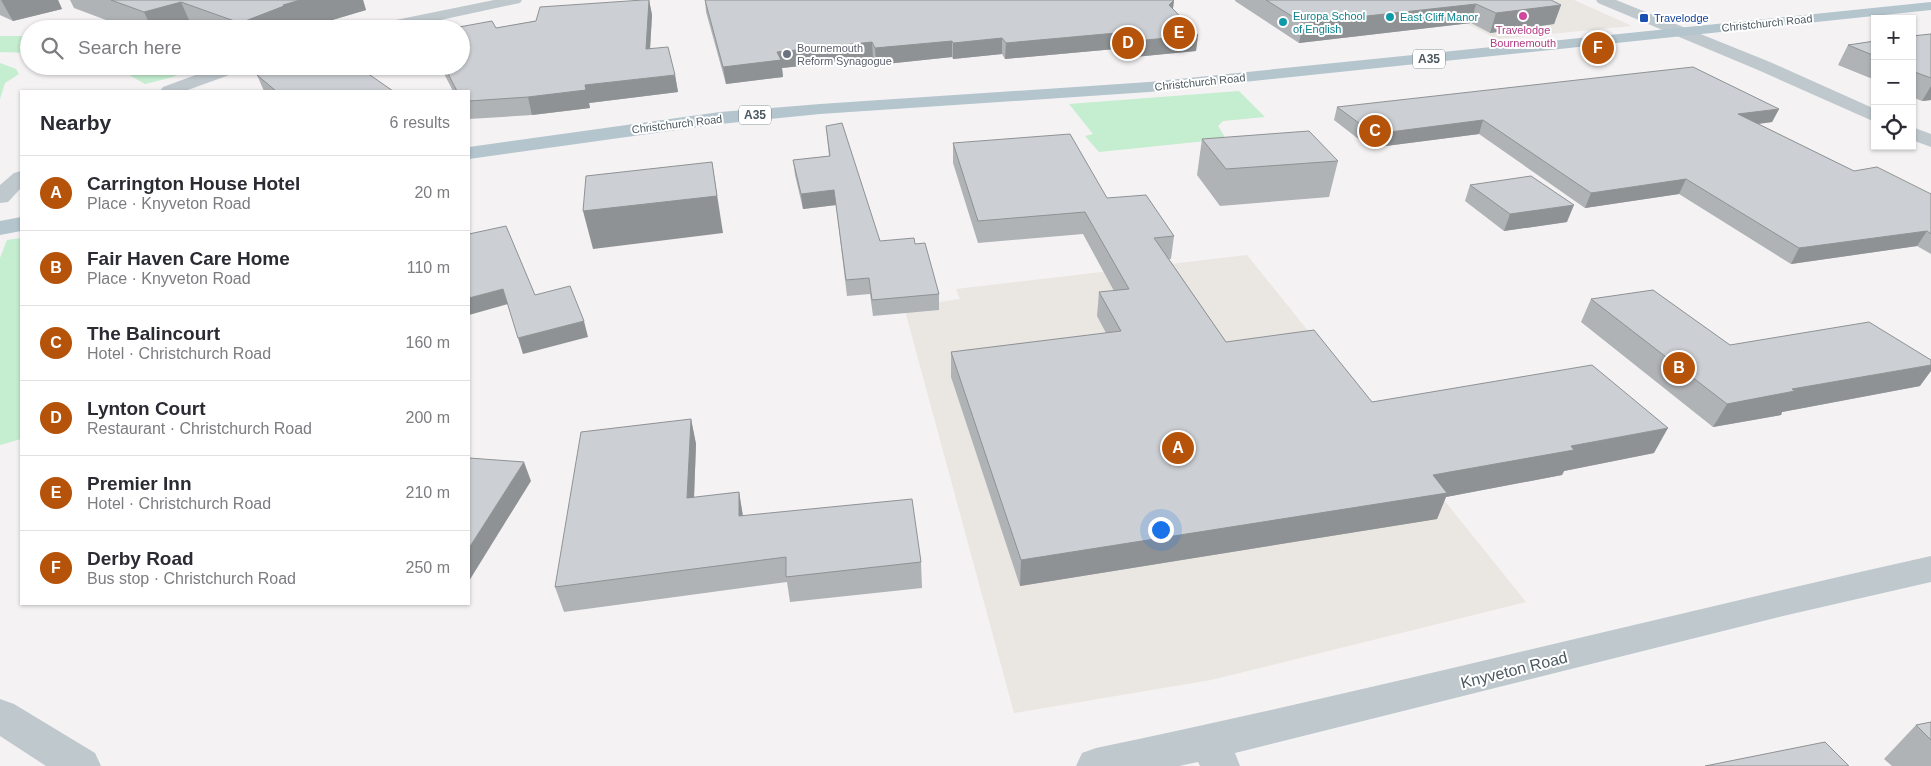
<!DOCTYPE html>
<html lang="en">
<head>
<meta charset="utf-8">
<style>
  :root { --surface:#fff; --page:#f2f2f3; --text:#2b2b33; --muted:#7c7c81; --line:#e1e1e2; --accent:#b45309 }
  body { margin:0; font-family:Arial,sans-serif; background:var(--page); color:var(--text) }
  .controls { position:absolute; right:15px; top:15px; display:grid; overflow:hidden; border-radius:0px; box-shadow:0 1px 4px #0004 }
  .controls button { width:45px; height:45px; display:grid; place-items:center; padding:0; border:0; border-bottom:1px solid var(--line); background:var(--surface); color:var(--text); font:25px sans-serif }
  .you { position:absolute; left:1160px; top:529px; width:18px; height:18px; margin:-12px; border:4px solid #fff; border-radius:50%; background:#1a73e8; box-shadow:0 0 0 8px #1a73e833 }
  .badge { display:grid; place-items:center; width:32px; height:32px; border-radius:50%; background:var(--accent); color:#fff; font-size:16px; font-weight:700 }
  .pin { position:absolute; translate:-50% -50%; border:2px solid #fff; box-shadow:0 1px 5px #0006 }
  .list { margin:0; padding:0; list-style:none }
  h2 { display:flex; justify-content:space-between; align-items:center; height:65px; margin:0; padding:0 20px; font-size:21px }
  h2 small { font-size:16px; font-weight:400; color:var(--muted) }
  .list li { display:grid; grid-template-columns:32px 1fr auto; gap:15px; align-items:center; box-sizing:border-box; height:75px; padding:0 20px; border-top:1px solid var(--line) }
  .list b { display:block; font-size:19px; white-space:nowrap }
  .list p { margin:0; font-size:16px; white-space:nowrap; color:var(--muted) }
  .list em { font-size:16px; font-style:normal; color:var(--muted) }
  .icon { flex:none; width:28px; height:28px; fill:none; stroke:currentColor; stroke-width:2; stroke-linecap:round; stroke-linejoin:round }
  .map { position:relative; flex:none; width:1931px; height:766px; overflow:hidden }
  .search { position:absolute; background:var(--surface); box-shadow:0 1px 4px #0004; left:20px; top:20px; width:450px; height:55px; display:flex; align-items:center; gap:12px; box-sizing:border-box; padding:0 18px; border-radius:28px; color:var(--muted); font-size:19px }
  .panel { position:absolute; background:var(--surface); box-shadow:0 1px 4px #0004; left:20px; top:90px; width:450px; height:515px; border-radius:0px }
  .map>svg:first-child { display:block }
  .commercial { fill:#eae6e1 }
  .green { fill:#c5edcf }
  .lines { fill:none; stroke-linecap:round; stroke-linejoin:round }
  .minor { fill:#bfc8cd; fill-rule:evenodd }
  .primary { fill:#b4c5ce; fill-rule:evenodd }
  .wall { fill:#afb3b6 }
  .shaded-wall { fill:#8f9294 }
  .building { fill:#ccd0d4; stroke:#8f9294 }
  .hotel-dot { fill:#d1479c; stroke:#fff; stroke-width:2 }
  .culture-dot { fill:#0f9aa8; stroke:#fff; stroke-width:2 }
  .transit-dot { fill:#1a4fb4; stroke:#fff; stroke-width:2 }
  .worship-dot { fill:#6b7280; stroke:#fff; stroke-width:2 }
  .labels { text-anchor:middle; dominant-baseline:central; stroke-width:4; stroke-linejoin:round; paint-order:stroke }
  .far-culture-label { font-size:11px; fill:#0d838f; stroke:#fff; text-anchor:start }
  .far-transit-label { font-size:11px; fill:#164399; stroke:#fff; text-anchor:start }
  .far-street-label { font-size:11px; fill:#4b585f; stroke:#fff }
  .far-hotel-label { font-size:11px; fill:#b23c85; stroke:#fff }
  .far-worship-label { font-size:11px; fill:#5b616d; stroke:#fff; text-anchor:start }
  .shield { fill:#fff; stroke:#818a8f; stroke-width:1 }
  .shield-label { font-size:12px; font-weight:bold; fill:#4b585f }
  .near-street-label { font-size:16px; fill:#4b585f; stroke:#fff }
</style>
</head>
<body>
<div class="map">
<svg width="1931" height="766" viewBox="0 0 1931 766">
  <rect width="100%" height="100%" fill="#f4f2f3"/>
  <g class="commercial">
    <path d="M1420,0H1574L1632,26L1497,39Z"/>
    <path d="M1247,255L1526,602L1211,680L1014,713L904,307L960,299L956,289Z"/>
  </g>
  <g class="green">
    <path d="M0,36H29V53L0,52Z"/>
    <path d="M0,63L16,69L19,74L5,83L0,99Z"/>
    <path d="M104,66H180L185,67L184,72L173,77L145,84L122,71Z"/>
    <path d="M1239,91L1265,117L1223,121L1218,126L1226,139L1099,152L1085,136L1093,134L1069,104Z"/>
    <path d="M21,238V439L0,445V258L7,240Z"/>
  </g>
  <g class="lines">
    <g class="minor">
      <path d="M494,0H522L520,3L515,4L399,29H368L370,26L376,24Z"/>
      <path d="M1596,0H1616L1770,62L1875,109V122L1758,70L1598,3Z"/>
      <path d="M220,66H245L243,70L185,91H160L163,87Z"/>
      <path d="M1912,127L1931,134V147L1912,140Z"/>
      <path d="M21,171V188L8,202L0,203V185L14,173Z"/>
      <path d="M1931,556V582L1783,616L1235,753L1240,766H1200L1198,762L1179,766H1076L1082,753L1096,748C1376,690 1652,618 1931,556Z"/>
      <path d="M0,699L14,704L95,753L101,766H46L0,736Z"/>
    </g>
    <g class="primary">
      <path d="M1931,2V10L1149,92L820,114L720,124L469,159V147L720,112L820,104L1149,82Z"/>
      <path d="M21,217V231L0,235V221Z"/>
    </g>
  </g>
  <g class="wall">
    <path d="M0,0H58L62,9L13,21L0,15Z"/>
    <path d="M70,0H363L366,10L302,29H130L74,8Z"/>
    <path d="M649,0L652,15L650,49L675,75L678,92L589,103L590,108L532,115L469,119V91H453L440,66H461L496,28Z"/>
    <path d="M705,0H1174L1173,9L1198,35L1196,51L1124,58L1115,49L1005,59L1002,54L953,59L952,57L876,65L873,58L782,68L783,77L726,84L706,12Z"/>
    <path d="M1235,0H1551L1561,5L1554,24L1490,33L1471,23L1299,43L1235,1Z"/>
    <path d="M1931,34V100L1922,101L1912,97V36Z"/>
    <path d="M1875,41V80L1838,65L1848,45Z"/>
    <path d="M257,75L393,91H264Z"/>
    <path d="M1337,107L1779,109L1772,122L1759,124L1854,171L1931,194V254L1917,246L1791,264L1679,194L1585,208L1479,134L1370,148L1334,120Z"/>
    <path d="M826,126L880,241L915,244L939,294V310L873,316L870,294L847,296L836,205L803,209L795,175L793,160L829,156Z"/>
    <path d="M1202,139L1338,161L1329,197L1220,206L1197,175Z"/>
    <path d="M953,143L1107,198L1174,236L1171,259H1169L1226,342L1372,402L1654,453L1564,471L1562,475L1446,497L1437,519L1020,586L951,377V352L1106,333L1097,316L1099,292L1114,291L1083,234L978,243L953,163Z"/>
    <path d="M1470,185L1567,222L1504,231L1465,201Z"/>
    <path d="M1591,299L1730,345L1920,386L1782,412L1781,415L1713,427L1581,322Z"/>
    <path d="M691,419L696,444L694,498L739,492L743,516L921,562L922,588L790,602L787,582L564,612L555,587Z"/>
    <path d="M1931,722V766H1892L1884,759L1916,725Z"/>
  </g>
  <g class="shaded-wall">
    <path d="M1,0H58L62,9L13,21Z"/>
    <path d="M300,0H363L366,10L302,29H243L240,23L283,5Z"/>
    <path d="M649,0L652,15L649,66L646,49Z"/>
    <path d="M1174,0L1172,15L1169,5Z"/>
    <path d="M181,2L193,29H152L144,12Z"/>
    <path d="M1476,4L1471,23L1299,43L1303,23Z"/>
    <path d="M1561,5L1554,24L1490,33L1496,13Z"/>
    <path d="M1116,33L1115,49L1005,59L1006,43Z"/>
    <path d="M1198,35L1196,51L1124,58L1125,42Z"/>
    <path d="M1002,38V54L953,59V43Z"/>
    <path d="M952,41V57L876,65L875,48Z"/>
    <path d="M872,42L873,58L782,68L783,77L726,84L723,67L777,52Z"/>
    <path d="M675,75L678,92L589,103L590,108L532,115L528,97L585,85Z"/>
    <path d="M1931,86V100L1922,101Z"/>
    <path d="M1779,109L1772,122L1731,127L1738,114Z"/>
    <path d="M1483,120L1479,134L1370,148L1374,134Z"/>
    <path d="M712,162L723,233L593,249L583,211Z"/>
    <path d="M1686,179L1679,194L1585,208L1591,193Z"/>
    <path d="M834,190L836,205L803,209L801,194Z"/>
    <path d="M1574,205L1567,222L1504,231L1510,214Z"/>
    <path d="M1927,231L1917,246L1791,264L1799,248Z"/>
    <path d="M503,289L508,304L469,315V298Z"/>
    <path d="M584,321L588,337L523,354L518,338Z"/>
    <path d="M1931,365V371L1920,386L1782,412L1781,415L1713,427L1727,404L1792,389Z"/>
    <path d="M691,419L696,444L693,523L687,498Z"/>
    <path d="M1668,428L1654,453L1564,471L1562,475L1446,497L1437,519L1020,586L1021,560L1571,446Z"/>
    <path d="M524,462L531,481L469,581V548Z"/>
    <path d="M739,492L743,517L739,516Z"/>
  </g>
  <g class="building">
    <path d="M111,0H300L283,5L284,6L240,23L181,2L144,12Z"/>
    <path d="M643,0H649L646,49L668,47L675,75L585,85L586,90L528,97L469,101V91H457L444,66H461V29H448L492,21L496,28L536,21L540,7Z"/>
    <path d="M705,0H1174L1169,5L1198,35L1125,42L1116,33L1006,43L1002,38L953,43L952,41L875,48L872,42L777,52L781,60L723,67Z"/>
    <path d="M1266,0H1551L1561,5L1496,13L1476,4L1303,23Z"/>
    <path d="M1931,34V78L1912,71V36Z"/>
    <path d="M1875,41V56L1848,45Z"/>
    <path d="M293,66H357L393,91H276L257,75Z"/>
    <path d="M1693,67L1779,109L1738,114L1854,171L1877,167L1931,194V234L1927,231L1799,248L1686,179L1591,193L1483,120L1374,134L1337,107Z"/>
    <path d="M842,123L880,241L914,238L915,244L925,243L939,294L872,300L869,278L846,280L834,190L801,194L793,160L830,156L826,126Z"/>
    <path d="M1309,131L1338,161L1226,169L1202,139Z"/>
    <path d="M1070,134L1107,198L1146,195L1174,236L1154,238L1226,342L1314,330L1372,402L1592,365L1668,428L1571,446L1574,450L1433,475L1447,493L1021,560L951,352L1121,331L1099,292L1129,289L1085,212L978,221L953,143Z"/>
    <path d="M712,162L717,196L583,211L586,176Z"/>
    <path d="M1531,176L1574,205L1510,214L1470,185Z"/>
    <path d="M506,226L535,295L570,286L584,321L518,338L503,289L469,298V234Z"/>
    <path d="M1653,290L1730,345L1869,322L1931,360V365L1792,389L1795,391L1727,404L1591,299Z"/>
    <path d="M691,419L687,498L739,492V516L912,499L921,562L786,577V557L555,587L581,432Z"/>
    <path d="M469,458L524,462L469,548Z"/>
    <path d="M1931,722V740L1916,725Z"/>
    <path d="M1825,742L1849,766H1705Z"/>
  </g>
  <circle class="hotel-dot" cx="1523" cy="16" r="5"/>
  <g class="culture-dot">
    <circle cx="1390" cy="17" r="5"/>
    <circle cx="1283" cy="22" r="5"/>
  </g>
  <rect class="transit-dot" x="1639" y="13" width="10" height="10" rx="2.5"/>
  <circle class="worship-dot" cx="787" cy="54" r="5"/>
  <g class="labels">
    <g class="far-culture-label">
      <text x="1293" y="16">Europa School<tspan x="1293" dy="13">of English</tspan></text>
      <text x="1400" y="17">East Cliff Manor</text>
    </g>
    <g class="far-transit-label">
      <text x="1654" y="18">Travelodge</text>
    </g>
    <g class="far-street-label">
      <text transform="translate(1767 23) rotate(-6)">Christchurch Road</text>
      <text transform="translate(1200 82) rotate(-6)">Christchurch Road</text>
      <text transform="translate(677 124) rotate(-7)">Christchurch Road</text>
    </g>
    <g class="far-hotel-label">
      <text x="1523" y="30">Travelodge<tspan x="1523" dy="13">Bournemouth</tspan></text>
    </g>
    <g class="far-worship-label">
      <text x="797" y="48">Bournemouth<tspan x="797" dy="13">Reform Synagogue</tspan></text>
    </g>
    <g class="shield">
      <rect x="1413" y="49.5" width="32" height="19" rx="4"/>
      <rect x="739" y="105.5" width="32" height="19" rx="4"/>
    </g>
    <g class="shield-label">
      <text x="1429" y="59">A35</text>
      <text x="755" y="115">A35</text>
    </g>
    <g class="near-street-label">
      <text transform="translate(1514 670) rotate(-14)">Knyveton Road</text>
    </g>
  </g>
</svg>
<div class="controls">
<button>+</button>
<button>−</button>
<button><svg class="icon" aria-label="locate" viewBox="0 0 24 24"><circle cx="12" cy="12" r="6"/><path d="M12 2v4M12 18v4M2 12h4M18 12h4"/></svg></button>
</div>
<div class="you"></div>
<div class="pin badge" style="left:1178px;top:448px">A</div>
<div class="pin badge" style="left:1679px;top:368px">B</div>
<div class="pin badge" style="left:1375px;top:131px">C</div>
<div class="pin badge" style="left:1128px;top:43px">D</div>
<div class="pin badge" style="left:1179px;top:33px">E</div>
<div class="pin badge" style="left:1598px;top:48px">F</div>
<div class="search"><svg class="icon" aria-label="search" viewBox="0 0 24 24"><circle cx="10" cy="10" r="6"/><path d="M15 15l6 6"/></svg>Search here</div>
<section class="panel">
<h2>Nearby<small>6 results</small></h2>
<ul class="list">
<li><span class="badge">A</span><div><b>Carrington House Hotel</b><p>Place · Knyveton Road</p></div><em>20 m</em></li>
<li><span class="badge">B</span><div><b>Fair Haven Care Home</b><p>Place · Knyveton Road</p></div><em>110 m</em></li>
<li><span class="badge">C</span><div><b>The Balincourt</b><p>Hotel · Christchurch Road</p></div><em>160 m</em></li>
<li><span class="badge">D</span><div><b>Lynton Court</b><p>Restaurant · Christchurch Road</p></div><em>200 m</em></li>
<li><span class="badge">E</span><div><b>Premier Inn</b><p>Hotel · Christchurch Road</p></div><em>210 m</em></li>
<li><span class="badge">F</span><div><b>Derby Road</b><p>Bus stop · Christchurch Road</p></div><em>250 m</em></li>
</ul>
</section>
</div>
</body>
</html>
